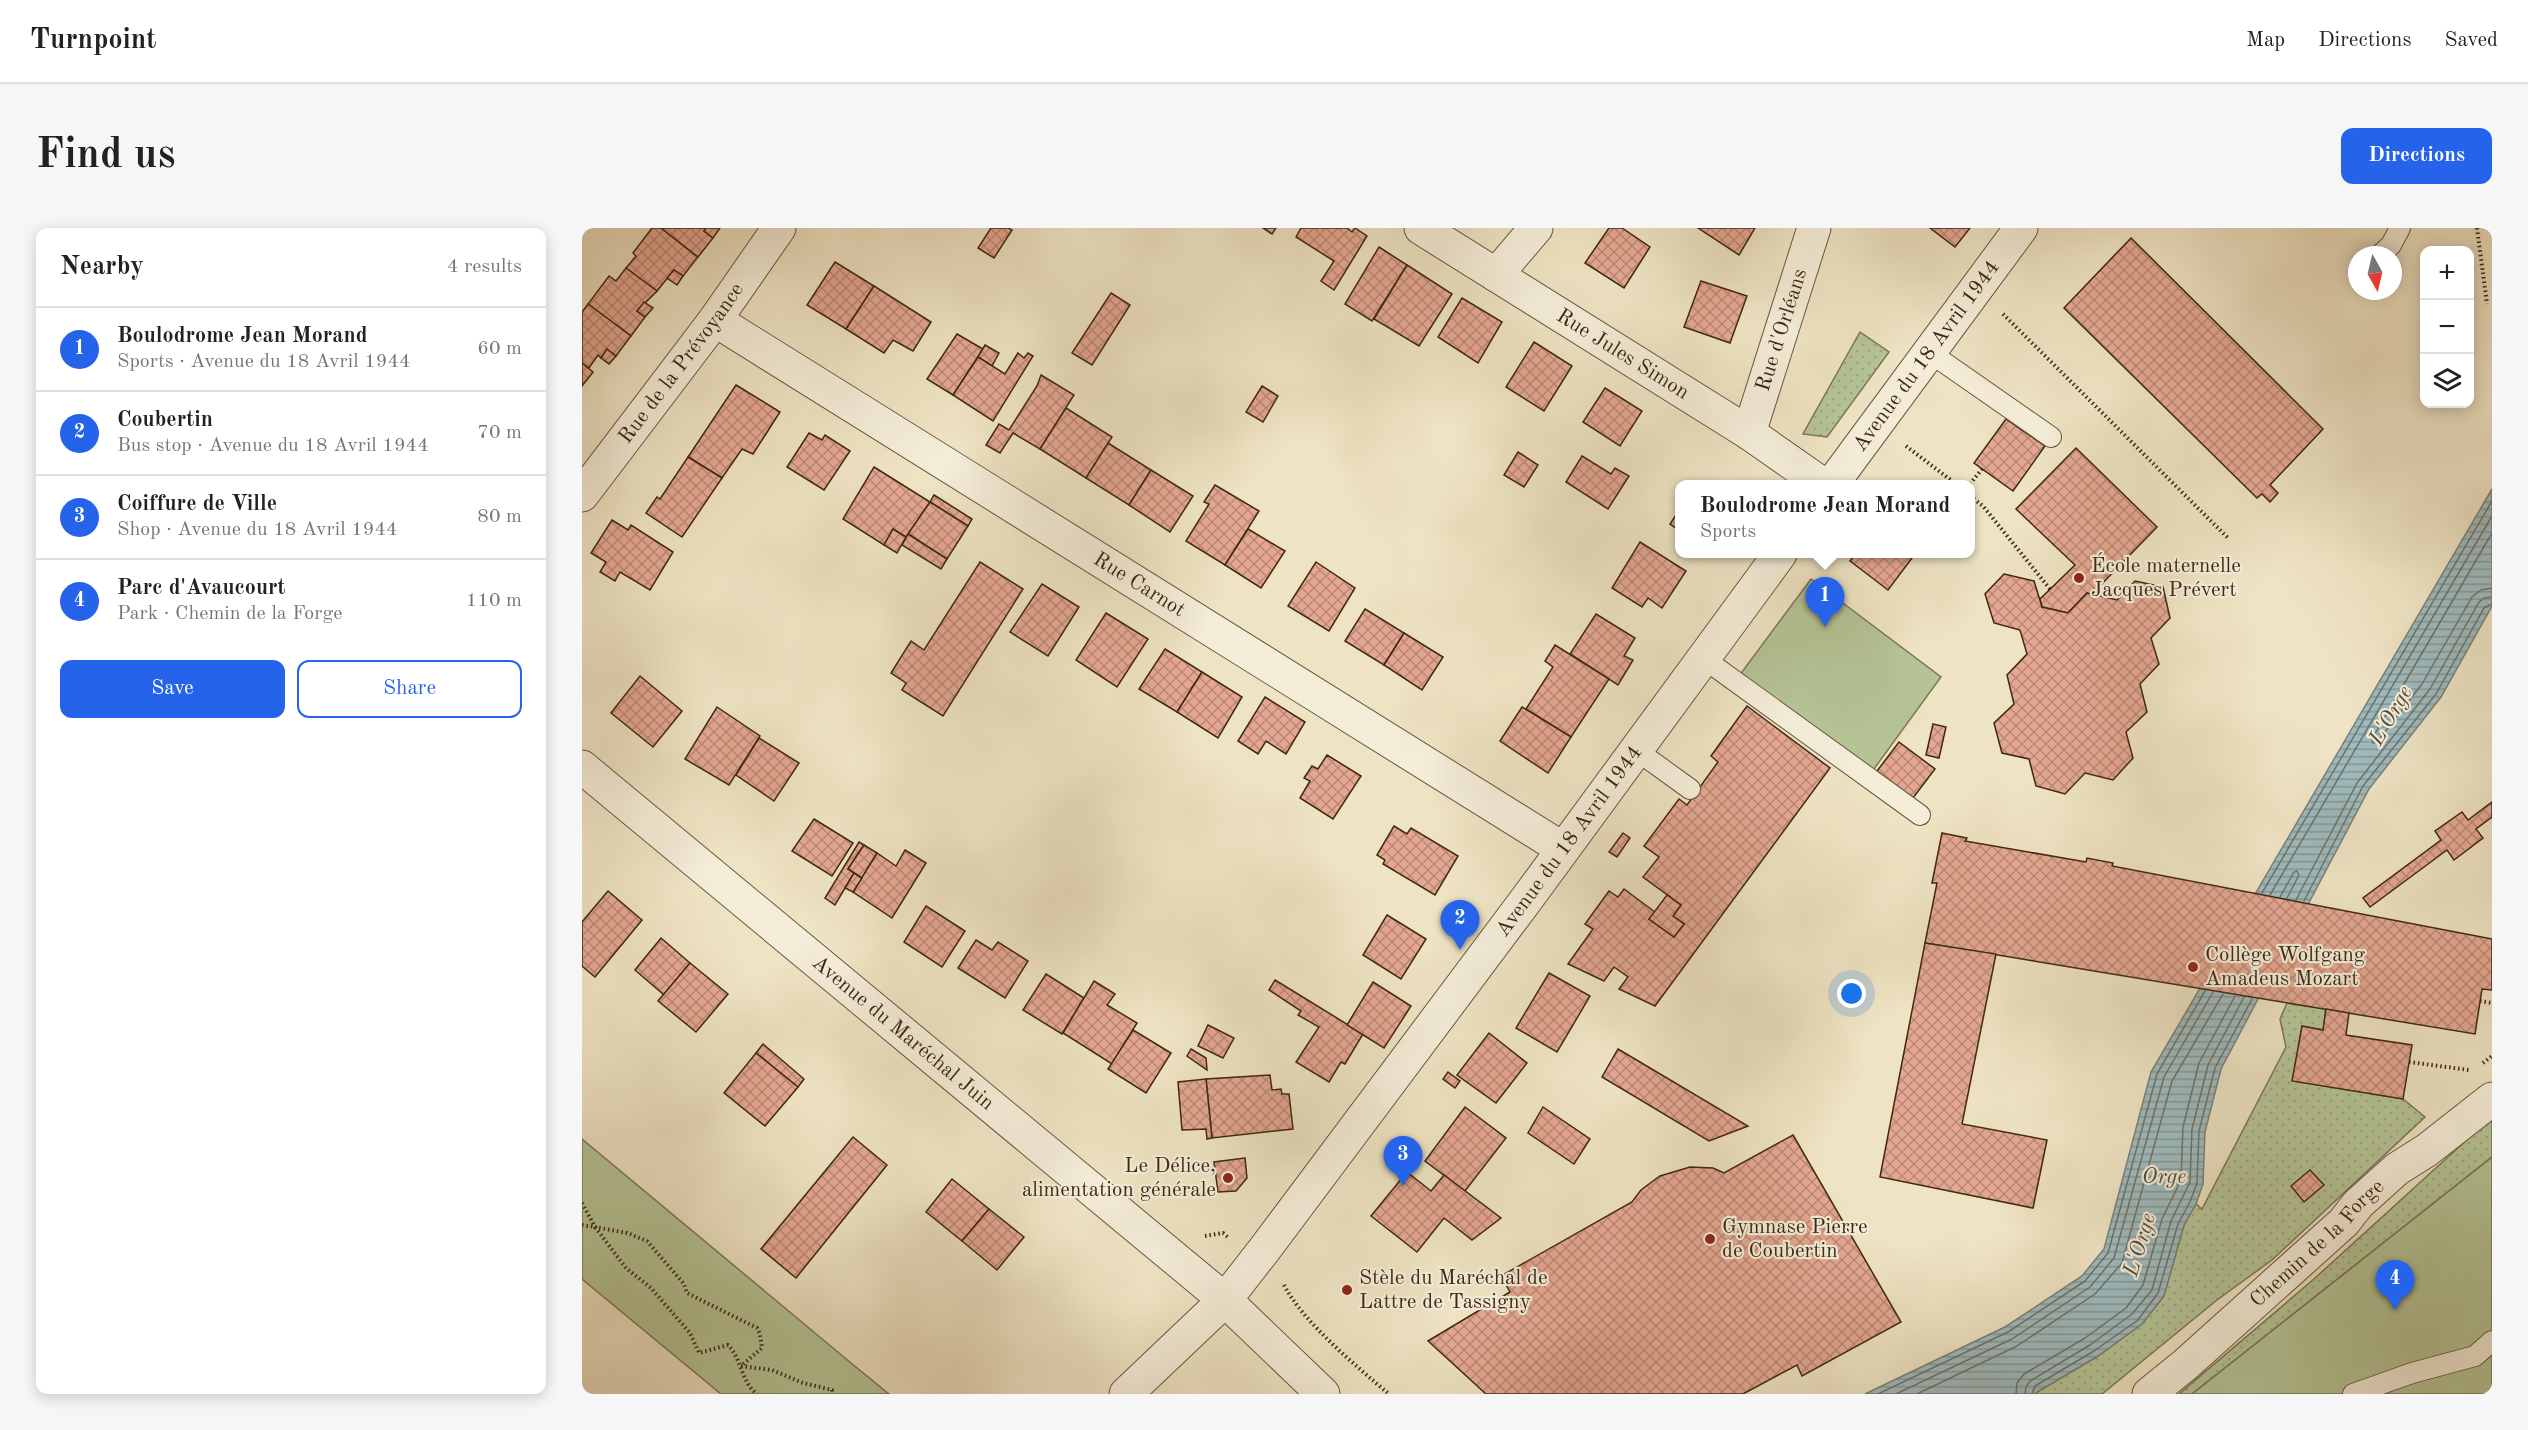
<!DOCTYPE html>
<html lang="en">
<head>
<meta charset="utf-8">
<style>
  :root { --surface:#fff; --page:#f6f6f6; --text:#222; --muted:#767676; --line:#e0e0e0; --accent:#2563eb }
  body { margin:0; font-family:"Old Standard TT",serif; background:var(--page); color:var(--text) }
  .controls { position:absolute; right:18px; top:18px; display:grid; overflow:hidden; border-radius:12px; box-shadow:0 3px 15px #0003 }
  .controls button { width:54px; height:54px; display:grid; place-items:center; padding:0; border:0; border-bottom:2px solid var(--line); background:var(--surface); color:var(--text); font:30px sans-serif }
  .compass { position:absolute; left:1766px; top:18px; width:54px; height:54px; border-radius:50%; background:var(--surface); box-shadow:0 3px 15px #0003; rotate:172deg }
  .you { position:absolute; left:1270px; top:766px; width:21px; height:21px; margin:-15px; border:4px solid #fff; border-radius:50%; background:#1a73e8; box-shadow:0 0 0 9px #1a73e833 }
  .badge { display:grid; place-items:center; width:39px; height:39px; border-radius:50%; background:var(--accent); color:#fff; font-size:20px; font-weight:700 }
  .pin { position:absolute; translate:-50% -50px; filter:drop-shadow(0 2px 3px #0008) }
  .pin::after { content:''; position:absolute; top:32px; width:21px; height:18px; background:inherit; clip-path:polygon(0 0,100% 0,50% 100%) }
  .popup { position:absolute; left:1093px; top:252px; width:300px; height:78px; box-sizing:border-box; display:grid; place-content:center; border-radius:12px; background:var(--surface); filter:drop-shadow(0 2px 4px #0005); font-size:20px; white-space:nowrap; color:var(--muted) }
  .popup b { font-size:22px; color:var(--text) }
  .popup::after { content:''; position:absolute; left:50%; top:100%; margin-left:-12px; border:12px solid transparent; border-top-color:var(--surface) }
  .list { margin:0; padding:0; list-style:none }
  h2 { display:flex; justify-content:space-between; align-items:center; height:78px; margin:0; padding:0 24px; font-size:26px }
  h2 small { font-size:20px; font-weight:400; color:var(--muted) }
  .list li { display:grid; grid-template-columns:39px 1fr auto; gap:18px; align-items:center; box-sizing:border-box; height:84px; padding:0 24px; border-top:2px solid var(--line) }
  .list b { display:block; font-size:22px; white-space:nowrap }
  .list p { margin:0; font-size:20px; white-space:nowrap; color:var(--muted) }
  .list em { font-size:20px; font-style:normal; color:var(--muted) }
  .actions { display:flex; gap:12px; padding:18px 24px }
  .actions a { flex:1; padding:14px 0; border:2px solid var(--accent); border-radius:12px; text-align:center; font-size:21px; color:var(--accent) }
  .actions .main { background:var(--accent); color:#fff }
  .icon { flex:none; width:33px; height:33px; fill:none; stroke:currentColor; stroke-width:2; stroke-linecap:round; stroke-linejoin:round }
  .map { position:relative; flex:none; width:1910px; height:1166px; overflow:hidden; border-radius:12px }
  header { display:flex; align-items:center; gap:36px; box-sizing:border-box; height:84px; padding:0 30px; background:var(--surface); border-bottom:2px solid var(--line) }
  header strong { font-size:28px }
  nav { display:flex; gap:33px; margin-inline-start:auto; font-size:21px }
  .intro { display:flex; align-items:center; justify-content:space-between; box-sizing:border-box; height:144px; padding:0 36px }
  h1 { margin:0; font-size:42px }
  .button { padding:15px 27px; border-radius:12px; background:var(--accent); color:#fff; font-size:21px; font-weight:700 }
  main { display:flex; gap:36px; padding:0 36px }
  aside { flex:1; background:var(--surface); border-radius:12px; box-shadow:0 3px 15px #0003 }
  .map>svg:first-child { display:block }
  .grass { fill:url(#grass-dots); stroke:#7a7654; stroke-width:1.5 }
  .park { fill:#b5c496; stroke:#7a7654; stroke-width:1.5 }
  .water { fill:url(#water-rules); stroke:#78807a; stroke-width:1.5 }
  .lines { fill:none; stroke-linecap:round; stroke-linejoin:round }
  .shore { stroke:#6e7168; stroke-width:1.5 }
  .building { fill:url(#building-cross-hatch); stroke:#3e2713; stroke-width:1.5 }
  .service-casing { stroke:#6a563f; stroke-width:22 }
  .minor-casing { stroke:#6a563f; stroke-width:35 }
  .tertiary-casing { stroke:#6a563f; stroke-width:35 }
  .path { stroke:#3e2713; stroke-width:4; stroke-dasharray:1.5 3; stroke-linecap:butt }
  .service { stroke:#f4edd8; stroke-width:20 }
  .minor { stroke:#f4edd8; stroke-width:33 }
  .tertiary { stroke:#f4edd8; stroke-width:33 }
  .poi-dot { fill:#8f2418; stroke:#f4edd8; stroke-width:2 }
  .labels { text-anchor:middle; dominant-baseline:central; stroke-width:4.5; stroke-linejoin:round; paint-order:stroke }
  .street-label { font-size:21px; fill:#3e2713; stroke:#f4edd8 }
  .poi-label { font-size:21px; fill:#3e2713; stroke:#f4edd8; text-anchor:start }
  .water-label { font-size:22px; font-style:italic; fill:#564c3e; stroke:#f4edd8 }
</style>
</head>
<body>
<header>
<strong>Turnpoint</strong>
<nav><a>Map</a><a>Directions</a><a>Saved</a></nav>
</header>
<div class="intro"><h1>Find us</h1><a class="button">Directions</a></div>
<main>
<aside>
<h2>Nearby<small>4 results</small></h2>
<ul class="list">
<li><span class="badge">1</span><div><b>Boulodrome Jean Morand</b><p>Sports · Avenue du 18 Avril 1944</p></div><em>60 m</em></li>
<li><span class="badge">2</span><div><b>Coubertin</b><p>Bus stop · Avenue du 18 Avril 1944</p></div><em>70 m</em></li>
<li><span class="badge">3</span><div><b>Coiffure de Ville</b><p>Shop · Avenue du 18 Avril 1944</p></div><em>80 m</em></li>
<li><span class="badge">4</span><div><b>Parc d'Avaucourt</b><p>Park · Chemin de la Forge</p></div><em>110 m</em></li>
</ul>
<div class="actions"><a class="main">Save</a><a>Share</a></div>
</aside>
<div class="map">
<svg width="1910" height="1166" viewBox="0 0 1910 1166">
  <defs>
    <pattern id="grass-dots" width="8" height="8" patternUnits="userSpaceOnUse" patternTransform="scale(1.5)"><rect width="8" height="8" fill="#b5c496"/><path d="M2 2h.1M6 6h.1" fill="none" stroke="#9da880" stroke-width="1.8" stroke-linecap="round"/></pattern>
    <pattern id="water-rules" width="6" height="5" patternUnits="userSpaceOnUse" patternTransform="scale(1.5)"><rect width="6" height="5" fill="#9ebbbe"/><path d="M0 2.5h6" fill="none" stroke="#829899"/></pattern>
    <pattern id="building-cross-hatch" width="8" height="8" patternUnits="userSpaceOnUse" patternTransform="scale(1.5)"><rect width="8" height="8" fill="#e5a791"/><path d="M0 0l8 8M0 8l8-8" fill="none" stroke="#bb8875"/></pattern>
  </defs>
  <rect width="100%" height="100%" fill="#eee3c3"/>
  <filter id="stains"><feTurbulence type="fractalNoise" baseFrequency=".00333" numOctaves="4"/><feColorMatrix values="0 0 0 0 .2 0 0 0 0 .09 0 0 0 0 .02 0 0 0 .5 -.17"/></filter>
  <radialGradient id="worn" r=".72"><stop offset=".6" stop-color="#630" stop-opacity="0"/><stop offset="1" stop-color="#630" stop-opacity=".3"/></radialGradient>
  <g class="grass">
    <path d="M1278,104L1307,124L1245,209L1221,206Z"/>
    <path d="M1705,775L1744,781L1741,802L1720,799L1711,853L1821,871L1843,889L1690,1032L1635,1072L1520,1166H1452L1516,1128L1560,1096L1582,1068L1602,997L1614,976L1620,981L1704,819L1698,791Z"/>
    <path d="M1910,892V929L1610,1166H1597L1732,1051L1888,909Z"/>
  </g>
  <g class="park">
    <path d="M1229,351L1359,449L1289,545L1157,448Z"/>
    <path d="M0,911L269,1135L307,1166H139L0,1051Z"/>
    <path d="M1910,929V1166H1610Z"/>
  </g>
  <path class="water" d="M1910,261V378L1859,469L1787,561L1639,841L1623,904L1621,956L1614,976L1602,997L1582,1068L1560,1096L1516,1128L1452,1166H1283L1423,1099L1500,1048L1522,1021L1569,844Z"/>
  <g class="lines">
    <g class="shore">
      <path d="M1910,305L1790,511L1791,515L1795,514L1840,456L1890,369L1899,362L1910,360"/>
      <path d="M1680,665L1910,273"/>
      <path d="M1688,667L1910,288"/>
      <path d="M1698,669L1712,644L1715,643L1717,647L1705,670"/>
      <path d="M1714,672L1775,555L1848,461L1897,374L1902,370L1910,369"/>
      <path d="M1722,673L1781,558L1854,466L1902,380L1910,376"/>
      <path d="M1296,1166L1426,1104L1503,1053L1526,1025L1575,846L1623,763"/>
      <path d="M1314,1166L1430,1111L1508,1059L1532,1030L1582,849L1631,764"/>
      <path d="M1335,1166L1435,1118L1513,1066L1540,1035L1590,853L1641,766"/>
      <path d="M1434,1166L1435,1155L1442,1146L1503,1110L1544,1080L1561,1057L1580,991L1599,952L1601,899L1617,835L1653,768"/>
      <path d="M1443,1166L1444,1159L1448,1153L1508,1117L1550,1086L1570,1062L1589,993L1608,954L1610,901L1626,837L1662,769"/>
      <path d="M1450,1166L1453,1158L1512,1123L1556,1092L1576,1065L1596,996L1608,974L1615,955L1617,903L1633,840L1670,771"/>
    </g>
  </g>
  <g class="building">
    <path d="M70,0H79L116,29L101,48L92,42L75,63L44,40L54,28L51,25Z"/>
    <path d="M79,0H124L122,3L131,10L116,29Z"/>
    <path d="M124,0H138L131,10L122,3Z"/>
    <path d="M409,0H426L430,2L412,30L396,20Z"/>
    <path d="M681,0H694L690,6Z"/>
    <path d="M719,0H765L770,4L773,0L785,8L752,62L739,53L752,33L714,9Z"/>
    <path d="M1027,0H1040L1068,19L1042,60L1003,35Z"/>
    <path d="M1116,0H1173L1157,27Z"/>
    <path d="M1348,0H1388L1373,19Z"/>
    <path d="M1549,10L1741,201L1688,257L1696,265L1688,274L1680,266L1675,270L1482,80Z"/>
    <path d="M797,19L825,37L790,93L763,76Z"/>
    <path d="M253,34L292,58L264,101L225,77Z"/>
    <path d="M825,37L870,66L837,118L792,91Z"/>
    <path d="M44,40L75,63L55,83L63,89L49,108L6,76L27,48L34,53Z"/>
    <path d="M92,42L101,48L95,57L85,50Z"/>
    <path d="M1119,53L1165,68L1148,115L1102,99Z"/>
    <path d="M292,58L349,94L331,123L311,112L302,125L264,101Z"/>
    <path d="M529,65L548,77L510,137L490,125Z"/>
    <path d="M880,70L920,94L896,135L856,109Z"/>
    <path d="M62,74L71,80L63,89L55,83Z"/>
    <path d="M6,76L49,108L34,128L25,121L19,130L16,127L7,140L0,135V84Z"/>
    <path d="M375,106L401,121L371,167L345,151Z"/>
    <path d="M952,114L990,138L962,183L924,159Z"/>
    <path d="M403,117L417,125L410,138L396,129Z"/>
    <path d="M25,121L34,128L27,136L19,130Z"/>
    <path d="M436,125L442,130L446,125L451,128L411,193L371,167L396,129L423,146Z"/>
    <path d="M0,135L11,144L0,158Z"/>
    <path d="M459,147L492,167L458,221L431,205L418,225L404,217L417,196L427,202L455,158Z"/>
    <path d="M154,157L198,184L171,226L160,221L140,250L106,229Z"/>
    <path d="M680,158L696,168L681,194L664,184Z"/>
    <path d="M1023,160L1060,183L1038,218L1001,194Z"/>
    <path d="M484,180L530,209L504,250L458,221Z"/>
    <path d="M1424,191L1463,218L1431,263L1392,235Z"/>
    <path d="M227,205L240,212L243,207L268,223L242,262L205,239Z"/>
    <path d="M526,215L569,242L547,277L504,250Z"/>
    <path d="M1494,220L1575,299L1509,367L1505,365L1486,385L1460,379L1458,371L1493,337L1434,281Z"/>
    <path d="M936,224L956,237L942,259L922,247Z"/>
    <path d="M1000,228L1029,246L1033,240L1047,248L1026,281L984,254Z"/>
    <path d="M106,229L140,250L100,309L64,285L75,269L78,271Z"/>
    <path d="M292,239L348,274L324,309L311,301L302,317L261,291Z"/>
    <path d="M569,242L611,268L588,304L547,277Z"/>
    <path d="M633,257L677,283L643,337L604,313L627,276L622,274Z"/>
    <path d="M352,267L390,291L386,298L348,274Z"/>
    <path d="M348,274L386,298L365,331L326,306Z"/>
    <path d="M1098,281V303L1088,296Z"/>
    <path d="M30,292L46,302L49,297L91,324L68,362L38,344L33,353L18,344L24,334L9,325Z"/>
    <path d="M311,301L324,309L315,325L302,317Z"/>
    <path d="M666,301L703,323L679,360L643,337Z"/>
    <path d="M326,306L365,331L359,341L320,317Z"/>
    <path d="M1058,314L1104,343L1080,380L1066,370L1060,379L1030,360Z"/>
    <path d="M1274,326H1333L1306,362L1268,333Z"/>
    <path d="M398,334L441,361L361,488L320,462L324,455L309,445L329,413L342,422Z"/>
    <path d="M734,334L773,360L747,403L706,378Z"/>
    <path d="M1422,346L1452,353L1460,379L1486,385L1505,365L1535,372L1553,353L1581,359L1588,390L1569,410L1577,436L1558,456L1565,484L1544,504L1551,530L1531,552L1503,545L1483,566L1454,558L1447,531L1420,525L1412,495L1432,476L1425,447L1445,426L1438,402L1412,395L1403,366Z"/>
    <path d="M460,356L497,379L466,428L428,404Z"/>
    <path d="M783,381L822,405L802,437L763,413Z"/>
    <path d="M524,385L566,411L535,459L494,432Z"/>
    <path d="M1014,386L1053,410L1042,428L1051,432L1036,457L988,426Z"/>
    <path d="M822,405L861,429L840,462L802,437Z"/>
    <path d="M973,417L1027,451L989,509L944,481L971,439L963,433Z"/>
    <path d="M583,421L620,444L595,484L557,461Z"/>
    <path d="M620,444L660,469L636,510L595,484Z"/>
    <path d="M58,448L100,483L71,519L29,485Z"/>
    <path d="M683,469L723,494L704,526L684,513L676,526L656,513Z"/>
    <path d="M1165,478L1248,540L1073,778L1037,761L1046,749L1032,739L1022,753L986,736L1011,701L1003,696L1027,663L1036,669L1042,661L1073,684L1067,691L1092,709L1102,696L1091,688L1099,677L1061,649L1077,629L1062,618L1097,571L1105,577L1136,534L1129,528Z"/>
    <path d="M135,479L178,508L147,557L103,531Z"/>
    <path d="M940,479L989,509L966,545L918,513Z"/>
    <path d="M1351,496L1364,499L1357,530L1344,527Z"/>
    <path d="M177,510L217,535L192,573L154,547Z"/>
    <path d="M1317,514L1353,541L1331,570L1295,543Z"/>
    <path d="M745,527L779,548L751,591L718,570L728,553L722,550L730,538L736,541Z"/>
    <path d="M1910,574V589L1894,601L1901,610L1872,632L1865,622L1788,679L1781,670L1859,612L1853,603L1880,584L1886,592Z"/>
    <path d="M232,591L271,615L250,648L210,623Z"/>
    <path d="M812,598L825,606L829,600L876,628L853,667L801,636L803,632L795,627Z"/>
    <path d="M1041,605L1048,610L1035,629L1027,624Z"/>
    <path d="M1360,605L1385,610L1383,613L1504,634L1505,630L1531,635L1530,638L1910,711V762L1900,761L1893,806L1343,715L1355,655H1350Z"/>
    <path d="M277,614L282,617L266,641L272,645L253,677L243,670Z"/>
    <path d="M282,617L295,625L280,650L266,641Z"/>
    <path d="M323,622L344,635L310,690L271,664L295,625L314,638Z"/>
    <path d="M272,645L280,650L271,664L263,660Z"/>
    <path d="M26,663L60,692L13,749L0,738V694Z"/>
    <path d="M1085,667L1099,677L1091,688L1102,696L1092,709L1067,691Z"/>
    <path d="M344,678L383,703L360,739L322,714Z"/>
    <path d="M805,687L844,711L819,751L781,727Z"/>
    <path d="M79,710L108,735L82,767L53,742Z"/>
    <path d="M394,712L410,722L416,714L446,733L423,770L376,740Z"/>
    <path d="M1343,715L1414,726L1380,896L1465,912L1451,980L1298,949Z"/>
    <path d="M108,735L146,766L114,804L76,773Z"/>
    <path d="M967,745L1008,768L975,824L934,800Z"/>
    <path d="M464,746L502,770L480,806L441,782Z"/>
    <path d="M693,752L781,806L763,836L759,834L747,854L714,834L737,799L716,787L719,783L687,762Z"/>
    <path d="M512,753L533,766L525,777L555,795L530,836L481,805Z"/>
    <path d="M791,754L829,778L802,820L765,797Z"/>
    <path d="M1744,781L1767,785L1764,807L1830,817L1821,871L1710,853L1720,798L1741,802Z"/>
    <path d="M626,797L652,810L641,830L616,818Z"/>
    <path d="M551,802L589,825L564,865L526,841Z"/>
    <path d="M907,805L945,835L914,875L875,847Z"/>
    <path d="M181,816L222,851L216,859L174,825Z"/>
    <path d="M609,821L624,830L625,842L605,828Z"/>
    <path d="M1036,821L1166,898L1127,913L1020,849Z"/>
    <path d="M174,825L216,859L183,898L142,865Z"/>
    <path d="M866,844L878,853L873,860L861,851Z"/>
    <path d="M688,847L690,862L699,861L700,866H707L711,901L630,910L624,851Z"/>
    <path d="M624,851L630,910L625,911L624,901L600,902L596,854Z"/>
    <path d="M883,879L924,910L883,963L843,933Z"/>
    <path d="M961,879L1008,911L992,936L946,905Z"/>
    <path d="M1211,907L1319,1094L1220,1148L1215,1137L1161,1166H904L846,1113L928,1064L919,1048L1050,974L1059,962L1078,948L1108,939L1131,940L1142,945Z"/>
    <path d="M271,909L305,937L214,1050L179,1021Z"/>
    <path d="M663,930L665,950L654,963L636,964L632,934Z"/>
    <path d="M1728,942L1742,957L1722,974L1709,958Z"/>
    <path d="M825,944L849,963L862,947L919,990L890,1012L862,990L835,1024L789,988Z"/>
    <path d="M370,951L407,981L380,1013L344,984Z"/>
    <path d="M407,981L442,1009L415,1042L380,1013Z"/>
  </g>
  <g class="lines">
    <g class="service-casing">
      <g id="service">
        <path d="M1798,27L1809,17L1818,0"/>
        <path d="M1347,124L1469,209"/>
        <path d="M1121,430L1338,587"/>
        <path d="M1054,522L1108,561"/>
        <path d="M1771,1166L1830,1145L1893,1128L1910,1113"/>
      </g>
    </g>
    <g class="minor-casing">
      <g id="minor">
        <path id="s1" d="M839,0L1167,205L1240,256"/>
        <path d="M914,47L954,0"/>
        <path id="s2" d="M133,92L981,621"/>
        <path id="s3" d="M1167,205L1232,0"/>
        <path id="s4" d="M0,267L133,92L197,0"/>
        <path id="s5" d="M0,539L643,1072"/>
        <path id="s6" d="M1567,1166L1604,1136L1762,994L1776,976L1815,941L1845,922L1910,871"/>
      </g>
    </g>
    <g class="tertiary-casing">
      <g id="tertiary">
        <path id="s7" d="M1250,256L1439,0"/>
        <path d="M643,1072L741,1166"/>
        <path id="s8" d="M544,1166L643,1072L682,1022L947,668L1198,326"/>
      </g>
    </g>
    <g class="path">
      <path d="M1895,0L1905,76"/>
      <path d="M1421,86L1647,311"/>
      <path d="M1324,218L1374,256"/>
      <path d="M1388,256L1400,241"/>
      <path d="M1388,268L1401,278L1468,361"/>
      <path d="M1898,773L1910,775"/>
      <path d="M1827,834L1887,842"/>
      <path d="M1901,835L1910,828"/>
      <path d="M0,975L13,999L45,1005L65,1013L102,1056L105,1065L175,1100L178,1106L180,1120L159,1138L190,1142L221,1155L250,1162V1166"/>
      <path d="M0,997L13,999L44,1040L69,1060L108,1105L117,1125L146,1117C160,1131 159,1154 175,1166"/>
      <path d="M623,1008L641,1005L647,1010"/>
      <path d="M702,1057C721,1094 775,1139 807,1166"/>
    </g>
    <use href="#service" class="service"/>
    <use href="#minor" class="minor"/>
    <use href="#tertiary" class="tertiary"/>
  </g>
  <g class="poi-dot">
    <circle cx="1497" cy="350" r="6"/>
    <circle cx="1611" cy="739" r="6"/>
    <circle cx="646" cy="950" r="6"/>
    <circle cx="1128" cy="1011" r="6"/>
    <circle cx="765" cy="1062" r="6"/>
  </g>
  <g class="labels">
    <g class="street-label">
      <text stroke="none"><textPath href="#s3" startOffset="108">Rue d'Orléans</textPath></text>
      <text stroke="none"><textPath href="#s1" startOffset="238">Rue Jules Simon</textPath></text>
      <text stroke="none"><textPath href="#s7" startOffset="159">Avenue du 18 Avril 1944</textPath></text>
      <text stroke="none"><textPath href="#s4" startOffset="165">Rue de la Prévoyance</textPath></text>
      <text stroke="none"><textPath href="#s2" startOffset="500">Rue Carnot</textPath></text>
      <text stroke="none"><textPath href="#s8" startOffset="710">Avenue du 18 Avril 1944</textPath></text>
      <text stroke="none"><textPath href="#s5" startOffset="417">Avenue du Maréchal Juin</textPath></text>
      <text stroke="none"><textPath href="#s6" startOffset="226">Chemin de la Forge</textPath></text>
    </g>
    <g class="poi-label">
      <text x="1509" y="338">École maternelle<tspan x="1509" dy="24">Jacques Prévert</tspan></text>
      <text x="1623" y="727">Collège Wolfgang<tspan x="1623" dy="24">Amadeus Mozart</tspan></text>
      <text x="634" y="938" text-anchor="end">Le Délice,<tspan x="634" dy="24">alimentation générale</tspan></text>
      <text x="1140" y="999">Gymnase Pierre<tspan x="1140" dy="24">de Coubertin</tspan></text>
      <text x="777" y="1050">Stèle du Maréchal de<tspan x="777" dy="24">Lattre de Tassigny</tspan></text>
    </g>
    <g class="water-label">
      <text transform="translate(1809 488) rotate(-60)">L'Orge</text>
      <text x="1582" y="949">Orge</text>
      <text transform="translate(1558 1017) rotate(-73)">L'Orge</text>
    </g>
  </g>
  <rect width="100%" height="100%" filter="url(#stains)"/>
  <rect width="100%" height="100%" fill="url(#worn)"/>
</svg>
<div class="controls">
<button>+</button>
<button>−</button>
<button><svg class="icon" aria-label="layers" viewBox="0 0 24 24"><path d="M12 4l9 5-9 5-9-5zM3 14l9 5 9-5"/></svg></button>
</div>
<svg class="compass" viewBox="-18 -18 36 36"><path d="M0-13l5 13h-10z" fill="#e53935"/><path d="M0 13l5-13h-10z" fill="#767676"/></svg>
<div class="you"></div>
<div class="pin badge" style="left:1243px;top:399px">1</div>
<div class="popup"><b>Boulodrome Jean Morand</b>Sports</div>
<div class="pin badge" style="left:878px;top:722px">2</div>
<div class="pin badge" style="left:821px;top:958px">3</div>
<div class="pin badge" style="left:1813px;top:1082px">4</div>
</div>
</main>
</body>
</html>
